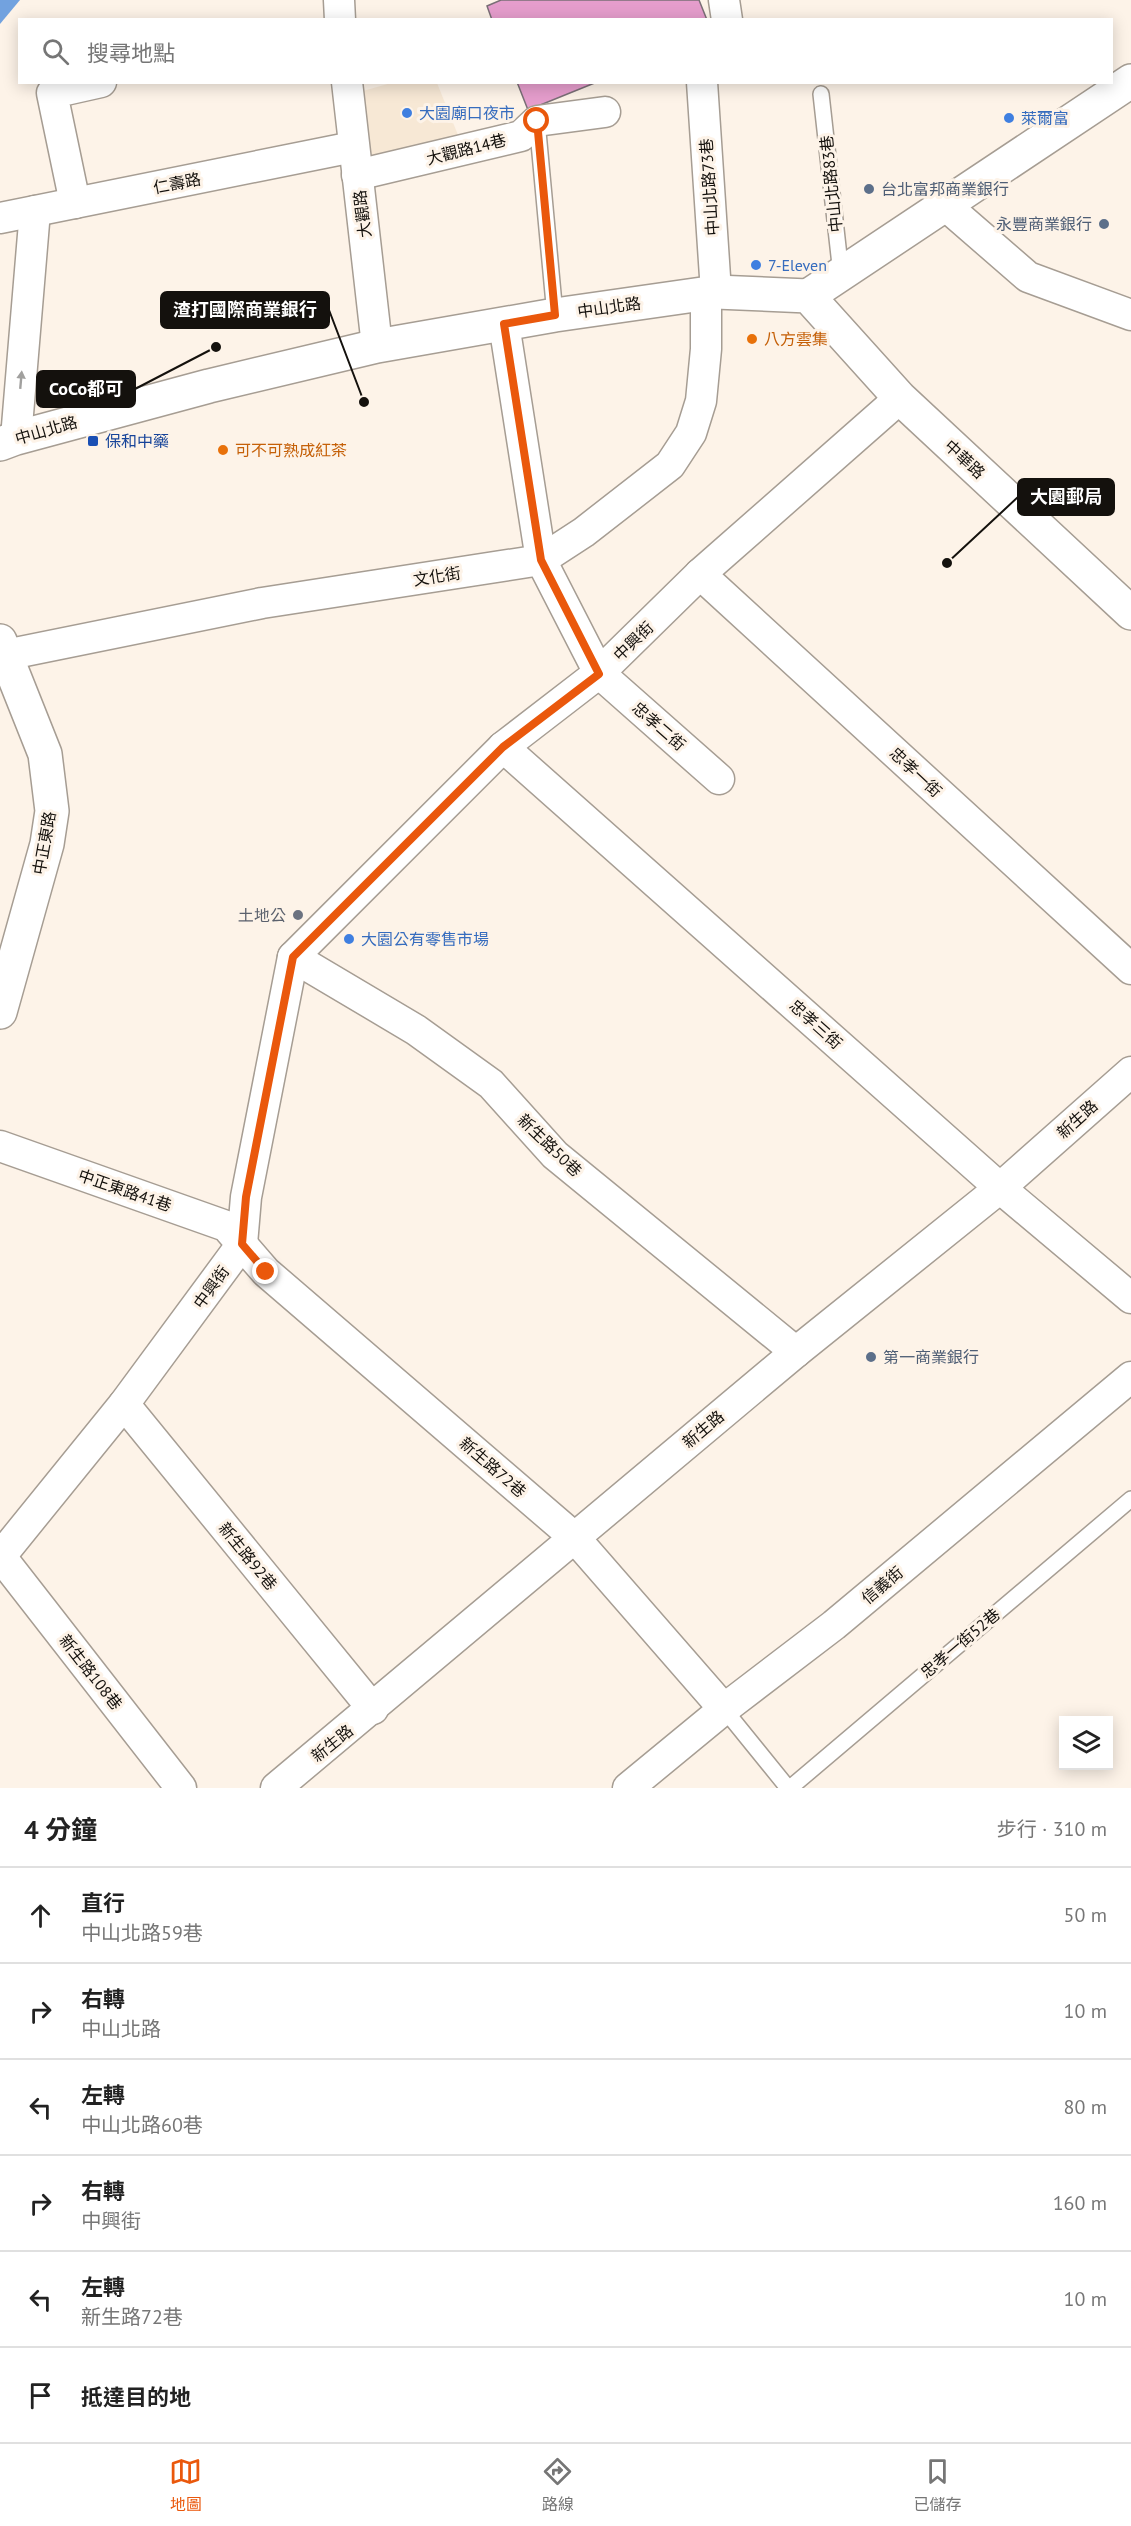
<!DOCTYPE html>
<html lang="zh-TW">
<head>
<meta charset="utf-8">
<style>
  :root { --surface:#fff; --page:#f6f6f6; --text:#222; --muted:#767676; --line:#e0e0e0; --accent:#ea580c }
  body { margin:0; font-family:"PT Sans","Noto Sans TC",sans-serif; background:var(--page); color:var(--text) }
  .controls { position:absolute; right:18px; bottom:18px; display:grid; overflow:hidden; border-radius:0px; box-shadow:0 3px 15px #0003 }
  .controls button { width:54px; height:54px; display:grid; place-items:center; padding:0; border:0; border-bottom:2px solid var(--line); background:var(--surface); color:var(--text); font:30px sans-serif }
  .stop { position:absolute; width:18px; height:18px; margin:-14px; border:4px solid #ea580c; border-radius:50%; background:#fff }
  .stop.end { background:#ea580c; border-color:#fff; box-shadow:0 2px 6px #0008 }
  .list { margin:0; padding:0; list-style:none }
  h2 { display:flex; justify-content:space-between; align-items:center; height:78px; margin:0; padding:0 24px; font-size:26px }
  h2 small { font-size:20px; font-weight:400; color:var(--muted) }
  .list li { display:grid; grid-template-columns:39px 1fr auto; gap:18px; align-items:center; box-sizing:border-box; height:96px; padding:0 24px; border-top:2px solid var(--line) }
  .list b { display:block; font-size:22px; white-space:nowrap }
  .list p { margin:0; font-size:20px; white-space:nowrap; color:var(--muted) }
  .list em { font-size:20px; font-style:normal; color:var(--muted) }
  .icon { flex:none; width:33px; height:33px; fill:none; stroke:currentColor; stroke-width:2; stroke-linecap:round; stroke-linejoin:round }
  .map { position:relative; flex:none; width:1131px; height:1788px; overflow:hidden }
  .search { position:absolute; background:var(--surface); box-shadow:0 3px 15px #0003; left:18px; right:18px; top:18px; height:66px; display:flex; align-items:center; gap:15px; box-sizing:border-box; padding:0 21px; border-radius:0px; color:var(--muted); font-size:22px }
  .sheet { height:654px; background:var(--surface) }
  nav { display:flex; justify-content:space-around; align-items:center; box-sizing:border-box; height:84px; border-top:2px solid var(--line); background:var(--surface); font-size:16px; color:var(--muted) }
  nav a { display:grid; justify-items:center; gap:3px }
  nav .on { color:var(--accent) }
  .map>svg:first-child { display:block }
  .commercial { fill:#f7e8d5 }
  .water { fill:#72a2df }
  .building { fill:#e59dcc; stroke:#7a6f76; stroke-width:1.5 }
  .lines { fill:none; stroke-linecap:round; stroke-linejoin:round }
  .service-casing { stroke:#a69d93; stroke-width:18 }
  .minor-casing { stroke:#a69d93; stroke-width:33 }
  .tertiary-casing { stroke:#a69d93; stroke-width:36 }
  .secondary-casing { stroke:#a69d93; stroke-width:36 }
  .service { stroke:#fff; stroke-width:15 }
  .minor { stroke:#fff; stroke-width:30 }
  .tertiary { stroke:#fff; stroke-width:33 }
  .secondary { stroke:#fff; stroke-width:33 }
  .oneway { fill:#a1a09e }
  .route { stroke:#ea580c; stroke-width:8 }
  .shop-dot { fill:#3f7fe0; stroke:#fdf3e8; stroke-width:2 }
  .service-dot { fill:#5c6f8a; stroke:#fdf3e8; stroke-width:2 }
  .food-dot { fill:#e8710a; stroke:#fdf3e8; stroke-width:2 }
  .transit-dot { fill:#1a4fb4; stroke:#fdf3e8; stroke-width:2 }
  .worship-dot { fill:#6b7280; stroke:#fdf3e8; stroke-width:2 }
  .labels { text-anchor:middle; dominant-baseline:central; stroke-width:6; stroke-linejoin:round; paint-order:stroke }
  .shop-label { font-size:16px; fill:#366cbe; stroke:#fdf3e8; text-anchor:start }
  .street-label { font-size:16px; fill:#14110d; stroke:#fdf3e8 }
  .service-label { font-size:16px; fill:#4e5e75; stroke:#fdf3e8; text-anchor:start }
  .food-label { font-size:16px; fill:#c56008; stroke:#fdf3e8; text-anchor:start }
  .transit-label { font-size:16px; fill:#164399; stroke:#fdf3e8; text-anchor:start }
  .worship-label { font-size:16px; fill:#5b616d; stroke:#fdf3e8; text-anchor:end }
  .leader { fill:none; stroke:#14110d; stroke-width:2 }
  .callout-dot { fill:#14110d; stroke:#fdf3e8; stroke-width:2 }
  .callout { fill:#14110d; stroke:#14110d; stroke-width:2 }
  .callout-label { font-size:18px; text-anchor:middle; font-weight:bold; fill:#fff }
</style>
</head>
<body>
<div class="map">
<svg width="1131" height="1788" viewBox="0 0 1131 1788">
  <rect width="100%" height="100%" fill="#fdf3e8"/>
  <path class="commercial" d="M391,83H437L458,135L393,163L368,164L363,91Z"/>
  <path class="water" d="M0,0H20L0,24Z"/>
  <g class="building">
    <path d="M501,0H699L707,20H492L487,6Z"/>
    <path d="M517,82H597L528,110Z"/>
  </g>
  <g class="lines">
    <g class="service-casing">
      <g id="service">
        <path d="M821,94L841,274"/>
        <path d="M537,121L555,315"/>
        <path d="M724,1709L788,1788"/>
        <path d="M790,1788L1131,1499"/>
      </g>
    </g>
    <g class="minor-casing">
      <g id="minor">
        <path d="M339,0L340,20"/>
        <path d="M724,0L727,20"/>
        <path d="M347,82L377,346"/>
        <path d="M702,82L716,292"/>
        <path d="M357,175L521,136L537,121L605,112"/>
        <path d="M75,203L52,93L101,82"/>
        <path d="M945,205L1028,277L1131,315"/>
        <path d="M0,218L353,147"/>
        <path d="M504,324L541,560L599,673L719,779"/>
        <path d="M16,438L35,211"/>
        <path d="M700,574L1131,969"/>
        <path d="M0,656L262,603L541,560L584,532L670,465L691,433L701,401L706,349V294"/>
        <path d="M503,747L1000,1188L1131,1298"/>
        <path d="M293,957L416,1030L491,1084L555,1155L796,1352"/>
        <path d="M0,1146L226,1226L266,1272L574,1537L724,1709"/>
        <path d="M124,1404L373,1709"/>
        <path d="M0,1557L124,1404L242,1244L246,1197L293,957L503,747L599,673L700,574L900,398"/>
        <path d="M1,1557L181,1788"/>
        <path d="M276,1788L796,1352L1000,1188L1131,1072"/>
        <path d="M628,1788L724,1709L834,1625L1131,1377"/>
      </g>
    </g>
    <g class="tertiary-casing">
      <g id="tertiary">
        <path d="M808,296L1131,81"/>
        <path d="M0,641L45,754L52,811L47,844L0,1012"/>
      </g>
    </g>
    <g class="secondary-casing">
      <path id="secondary" d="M0,444L16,438L209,386L377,346L555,315L716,292L808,296L900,398L1131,613"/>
    </g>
    <use href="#service" class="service"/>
    <use href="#minor" class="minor"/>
    <use href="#tertiary" class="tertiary"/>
    <use href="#secondary" class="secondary"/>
  </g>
  <defs><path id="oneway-solid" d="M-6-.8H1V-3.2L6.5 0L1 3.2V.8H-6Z" transform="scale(1.5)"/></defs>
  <use class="oneway" href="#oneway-solid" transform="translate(21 380) rotate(-85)"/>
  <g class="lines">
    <path class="route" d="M266,1272L242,1244L246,1197L293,957L503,747L599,674L541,560L504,324L555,315L537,121"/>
  </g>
  <g class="shop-dot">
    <circle cx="407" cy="113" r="6"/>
    <circle cx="1009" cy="118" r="6"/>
    <circle cx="756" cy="265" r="6"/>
    <circle cx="349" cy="939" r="6"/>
  </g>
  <g class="service-dot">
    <circle cx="869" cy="189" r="6"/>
    <circle cx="1104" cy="224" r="6"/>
    <circle cx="871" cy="1357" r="6"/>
  </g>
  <g class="food-dot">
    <circle cx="752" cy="339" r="6"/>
    <circle cx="223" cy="450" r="6"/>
  </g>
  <rect class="transit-dot" x="87" y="435" width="12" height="12" rx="3"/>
  <circle class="worship-dot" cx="298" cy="915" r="6"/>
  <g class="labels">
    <g class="shop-label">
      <text x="419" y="113">大園廟口夜市</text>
      <text x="1021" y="118">萊爾富</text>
      <text x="768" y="265">7-Eleven</text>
      <text x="361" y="939">大園公有零售市場</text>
    </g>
    <g class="street-label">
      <text transform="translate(466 149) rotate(-14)">大觀路14巷</text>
      <text transform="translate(177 183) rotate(-11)">仁壽路</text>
      <text transform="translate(831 184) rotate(-96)">中山北路83巷</text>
      <text transform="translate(709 187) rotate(-94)">中山北路73巷</text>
      <text transform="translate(362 214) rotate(-97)">大觀路</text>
      <text transform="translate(609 307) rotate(-8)">中山北路</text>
      <text transform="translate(46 430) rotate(-16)">中山北路</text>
      <text transform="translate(965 459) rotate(43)">中華路</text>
      <text transform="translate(437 576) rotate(-9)">文化街</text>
      <text transform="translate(633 641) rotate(-44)">中興街</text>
      <text transform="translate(659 726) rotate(41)">忠孝二街</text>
      <text transform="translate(916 772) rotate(43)">忠孝一街</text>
      <text transform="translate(44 843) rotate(-80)">中正東路</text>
      <text transform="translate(816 1024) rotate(42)">忠孝三街</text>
      <text transform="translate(1077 1119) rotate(-42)">新生路</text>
      <text transform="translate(550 1145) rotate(44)">新生路50巷</text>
      <text transform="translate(125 1190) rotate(19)">中正東路41巷</text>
      <text transform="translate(211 1287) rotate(-54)">中興街</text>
      <text transform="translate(703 1429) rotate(-40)">新生路</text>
      <text transform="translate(493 1467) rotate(41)">新生路72巷</text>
      <text transform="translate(248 1556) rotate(51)">新生路92巷</text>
      <text transform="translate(882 1585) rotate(-40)">信義街</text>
      <text transform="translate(960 1643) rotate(-40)">忠孝一街52巷</text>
      <text transform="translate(91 1672) rotate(52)">新生路108巷</text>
      <text transform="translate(332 1743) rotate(-39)">新生路</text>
    </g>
    <g class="service-label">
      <text x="881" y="189">台北富邦商業銀行</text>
      <text x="1092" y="224" text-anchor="end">永豐商業銀行</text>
      <text x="883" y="1357">第一商業銀行</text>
    </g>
    <g class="food-label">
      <text x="764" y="339">八方雲集</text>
      <text x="235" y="450">可不可熟成紅茶</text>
    </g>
    <g class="transit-label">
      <text x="105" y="441">保和中藥</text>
    </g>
    <g class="worship-label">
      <text x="286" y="915">土地公</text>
    </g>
  </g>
  <path class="leader" d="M364 402L329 310M216 347L135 389M947 563L1018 497"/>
  <g class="callout-dot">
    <circle cx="364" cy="402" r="6"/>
    <circle cx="216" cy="347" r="6"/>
    <circle cx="947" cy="563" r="6"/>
  </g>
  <g class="callout">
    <rect x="161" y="292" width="168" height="36" rx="6"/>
    <rect x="37" y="371" width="98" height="36" rx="6"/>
    <rect x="1018" y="479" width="96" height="36" rx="6"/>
  </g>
  <g class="callout-label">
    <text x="245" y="316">渣打國際商業銀行</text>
    <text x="86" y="395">CoCo都可</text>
    <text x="1066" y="503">大園郵局</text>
  </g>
</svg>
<div class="controls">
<button><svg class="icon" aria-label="layers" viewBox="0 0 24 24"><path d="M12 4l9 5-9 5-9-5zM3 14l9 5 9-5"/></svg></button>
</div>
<div class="stop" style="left:537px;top:121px"></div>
<div class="stop end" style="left:266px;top:1272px"></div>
<div class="search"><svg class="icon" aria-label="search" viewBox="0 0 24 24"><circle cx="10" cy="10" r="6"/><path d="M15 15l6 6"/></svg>搜尋地點</div>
</div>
<section class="sheet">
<h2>4 分鐘<small>步行 · 310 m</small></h2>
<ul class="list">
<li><svg class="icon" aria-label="ahead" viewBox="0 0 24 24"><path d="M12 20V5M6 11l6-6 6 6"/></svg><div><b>直行</b><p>中山北路59巷</p></div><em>50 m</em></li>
<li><svg class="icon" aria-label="right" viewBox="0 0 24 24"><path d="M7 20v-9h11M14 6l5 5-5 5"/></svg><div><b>右轉</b><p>中山北路</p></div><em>10 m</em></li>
<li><svg class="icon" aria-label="left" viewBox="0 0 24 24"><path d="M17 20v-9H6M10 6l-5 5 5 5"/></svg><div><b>左轉</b><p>中山北路60巷</p></div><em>80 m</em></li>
<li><svg class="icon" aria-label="right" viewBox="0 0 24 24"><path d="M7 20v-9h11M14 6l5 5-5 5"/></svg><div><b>右轉</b><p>中興街</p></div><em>160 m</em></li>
<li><svg class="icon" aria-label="left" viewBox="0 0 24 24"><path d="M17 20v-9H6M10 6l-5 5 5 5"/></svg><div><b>左轉</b><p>新生路72巷</p></div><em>10 m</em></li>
<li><svg class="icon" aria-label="arrive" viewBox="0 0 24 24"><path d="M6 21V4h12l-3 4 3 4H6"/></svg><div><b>抵達目的地</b></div></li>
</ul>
</section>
<nav>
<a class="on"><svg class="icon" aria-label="map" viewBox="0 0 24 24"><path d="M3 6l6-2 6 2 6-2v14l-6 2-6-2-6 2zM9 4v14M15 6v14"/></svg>地圖</a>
<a><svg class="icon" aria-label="directions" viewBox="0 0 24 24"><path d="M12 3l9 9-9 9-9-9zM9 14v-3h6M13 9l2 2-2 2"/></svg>路線</a>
<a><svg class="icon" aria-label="saved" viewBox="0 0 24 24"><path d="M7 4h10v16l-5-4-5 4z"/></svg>已儲存</a>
</nav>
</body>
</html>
